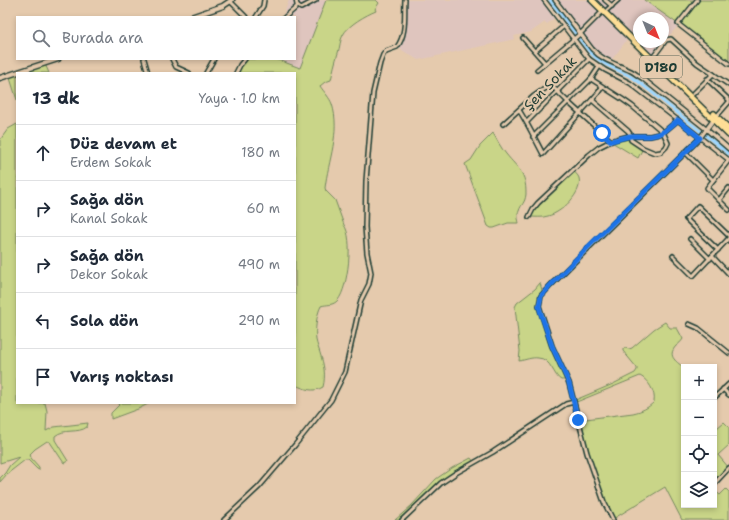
<!DOCTYPE html>
<html lang="tr">
<head>
<meta charset="utf-8">
<style>
  :root { --surface:#fff; --page:#f2f2f3; --text:#1f2937; --muted:#747a83; --line:#e0e1e3 }
  body { margin:0; font-family:"Shantell Sans",sans-serif; background:var(--page); color:var(--text) }
  .controls { position:absolute; right:12px; bottom:12px; display:grid; overflow:hidden; border-radius:0px; box-shadow:0 2px 6px #0003 }
  .controls button { width:36px; height:36px; display:grid; place-items:center; padding:0; border:0; border-bottom:1px solid var(--line); background:var(--surface); color:var(--text); font:20px sans-serif }
  .compass { position:absolute; left:633px; top:12px; width:36px; height:36px; border-radius:50%; background:var(--surface); box-shadow:0 2px 6px #0003; rotate:137deg }
  .stop { position:absolute; width:12px; height:12px; margin:-9px; border:3px solid #1a73e8; border-radius:50%; background:#fff }
  .stop.end { background:#1a73e8; border-color:#fff; box-shadow:0 1px 4px #0008 }
  .list { margin:0; padding:0; list-style:none }
  h2 { display:flex; justify-content:space-between; align-items:center; height:52px; margin:0; padding:0 16px; font-size:17px }
  h2 small { font-size:13px; font-weight:400; color:var(--muted) }
  .list li { display:grid; grid-template-columns:26px 1fr auto; gap:12px; align-items:center; box-sizing:border-box; height:56px; padding:0 16px; border-top:1px solid var(--line) }
  .list b { display:block; font-size:15px; white-space:nowrap }
  .list p { margin:0; font-size:13px; white-space:nowrap; color:var(--muted) }
  .list em { font-size:13px; font-style:normal; color:var(--muted) }
  .icon { flex:none; width:22px; height:22px; fill:none; stroke:currentColor; stroke-width:2; stroke-linecap:round; stroke-linejoin:round }
  .map { position:relative; flex:none; width:729px; height:520px; overflow:hidden }
  .search { position:absolute; background:var(--surface); box-shadow:0 2px 6px #0003; left:16px; top:16px; width:280px; height:44px; display:flex; align-items:center; gap:10px; box-sizing:border-box; padding:0 14px; border-radius:0px; color:var(--muted); font-size:15px }
  .panel { position:absolute; background:var(--surface); box-shadow:0 2px 6px #0003; left:16px; top:72px; width:280px; height:332px; border-radius:0px }
  .map>svg:first-child { display:block }
  .built { fill:#dfc5be; fill-rule:evenodd }
  .green { fill:#c9d588; stroke:#74895e }
  .lines { fill:none; stroke-linecap:round; stroke-linejoin:round }
  .canal { stroke:#9dd6fd; stroke-width:3 }
  .street-casing { stroke:#1f3d34; stroke-width:6 }
  .secondary-casing { stroke:#1f3d34; stroke-width:7 }
  .highway-casing { stroke:#1f3d34; stroke-width:8 }
  .street { stroke:#e5caad; stroke-width:3 }
  .secondary { stroke:#e5caad; stroke-width:4 }
  .highway { stroke:#fede96; stroke-width:5 }
  .route { stroke:#1a73e8; stroke-width:5 }
  .labels { text-anchor:middle; dominant-baseline:central; stroke-width:4; stroke-linejoin:round; paint-order:stroke }
  .shield { fill:#e5caad; stroke:#5a6758; stroke-width:1 }
  .shield-label { font-size:13px; font-weight:bold; fill:#1f3d34 }
  .street-label { font-size:14px; fill:#1f3d34; stroke:#e5caad }
</style>
</head>
<body>
<div class="map">
<svg width="729" height="520" viewBox="0 0 729 520">
  <rect width="100%" height="100%" fill="#e5caad"/>
  <filter id="ink" filterUnits="userSpaceOnUse"><feTurbulence type="fractalNoise" baseFrequency=".025" numOctaves="2"/><feDisplacementMap in="SourceGraphic" scale="8" xChannelSelector="R" yChannelSelector="G"/><feConvolveMatrix kernelMatrix="1 2 1 2 8 2 1 2 1" color-interpolation-filters="sRGB"/></filter>
  <g filter="url(#ink)">
    <g class="built">
      <path d="M289,0H364L360,3L320,76L276,59H295V17H284L283,16Z"/>
      <path d="M405,0H544L557,16L547,24L545,22L531,32L514,36L515,39L418,60L397,47L403,33Z"/>
      <path d="M555,0H644L679,25L667,38L652,58L629,37L610,62L599,55ZM639,18H663V42H639Z"/>
    </g>
    <g class="green">
      <path d="M326,0H376L379,3L375,9L376,11C366,15 348,25 343,35C340,40 340,47 338,53C335,62 333,71 331,80L325,82L320,86C324,92 330,98 332,104C341,132 328,161 325,188L326,191L335,200L344,225C354,238 348,288 338,300C333,306 327,304 321,306C316,316 315,330 316,340C317,345 319,349 320,353C324,365 326,375 323,387C313,393 305,389 295,385V73H236L245,59H276L300,68Z"/>
      <path d="M644,0H729V64L678,24Z"/>
      <path d="M45,64L49,73H17V100L9,75Z"/>
      <path d="M17,124V403H45L47,411L46,431L54,427L88,423L87,427C78,434 64,428 55,436V440L68,461L64,463L50,442L47,441L35,449L30,454L31,458L39,467V470L37,469L28,460H25L7,474L0,482V478L5,473L10,465L19,457L0,463V140L8,129Z"/>
      <path d="M493,133C497,140 501,148 506,154C519,170 526,172 526,194C525,204 521,204 519,211C517,215 518,219 519,223H508L494,228H491L488,226L465,164L471,160L480,146Z"/>
      <path d="M630,136L631,140L643,148L638,158L610,141Z"/>
      <path d="M573,170C575,173 578,175 579,178C583,193 561,213 548,216C542,218 535,217 529,217L532,211Z"/>
      <path d="M540,283L543,294L539,306L546,328L567,379C566,380 563,380 561,380C554,377 551,358 538,358C532,357 525,360 519,361L520,351L515,307L517,303L535,289Z"/>
      <path d="M665,322L670,328H677L683,339C681,342 679,344 676,346C666,357 678,362 684,368V505H714V490L720,495L726,489L729,492V520H682L665,487L613,519L604,502L578,420L633,413C642,411 648,408 654,402C656,392 648,380 640,376L574,403L573,401L613,384L635,373L637,370V368L623,351V349L625,348L629,349L632,348L654,329Z"/>
      <path d="M117,403H150L138,409L111,419V413L119,405Z"/>
      <path d="M724,422L729,427V445L718,455L729,468L714,484V426L717,428Z"/>
      <path d="M471,458L474,462L441,483L402,520H395L411,506L436,479L452,468Z"/>
    </g>
    <g class="lines">
      <path class="canal" d="M550,0L589,51C600,64 614,68 628,75C632,77 636,80 639,82L729,154"/>
      <g class="street-casing">
        <g id="street">
          <path d="M296,0L297,5L301,8L316,0"/>
          <path d="M544,0L589,59L605,70L630,83L729,160"/>
          <path d="M555,0L592,49C603,61 617,64 631,71C635,73 638,76 642,78L706,129L729,149"/>
          <path d="M605,0L612,6"/>
          <path d="M697,0L678,24L729,64"/>
          <path d="M231,2L246,17"/>
          <path d="M607,10L618,0"/>
          <path d="M256,17L263,6L264,0"/>
          <path d="M285,17L298,6"/>
          <path d="M523,38L545,63"/>
          <path d="M535,51L564,26"/>
          <path d="M654,56L666,40L671,39L697,63L729,85"/>
          <path d="M144,59L148,73"/>
          <path d="M172,59L176,67L189,73"/>
          <path d="M537,70L581,33L603,11"/>
          <path d="M206,73L214,59"/>
          <path d="M236,73L240,65L245,59"/>
          <path d="M591,79L622,99L632,106L663,132L668,143L666,147L661,152L655,153L643,148L631,140L630,134L628,131L592,100"/>
          <path d="M707,79L729,100"/>
          <path d="M693,94L713,74"/>
          <path d="M519,110C528,124 535,139 543,154L598,93L602,87"/>
          <path d="M716,117L729,102"/>
          <path d="M527,122L589,59"/>
          <path d="M503,124L534,96L546,88L551,87L555,89L568,102L611,141"/>
          <path d="M533,137L591,79L599,67"/>
          <path d="M685,152L713,180"/>
          <path d="M729,160L707,188L729,210"/>
          <path d="M719,200L729,188"/>
          <path d="M529,217L533,209L538,203L589,155L599,147L611,141L617,139L630,136H650L659,134L665,131L678,120"/>
          <path d="M690,239L710,259"/>
          <path d="M718,250L686,219L698,206L729,236"/>
          <path d="M673,256L693,276L729,238"/>
          <path d="M712,256L729,274"/>
          <path d="M689,324L698,328L729,353"/>
          <path d="M723,389L729,395"/>
          <path d="M714,398L729,384"/>
          <path d="M715,483L729,468"/>
          <path d="M224,520L259,487L295,445L331,400L345,372L361,300L369,284L371,273L367,253L365,227L366,181L373,93L380,63L383,55L386,51L397,47C407,34 404,15 405,0"/>
          <path d="M402,520L441,483L456,473L493,452L566,404L574,402"/>
          <path d="M613,520L604,502L587,453L569,383L552,346L539,306L541,296L550,286L700,138L714,119"/>
        </g>
      </g>
      <g class="secondary-casing">
        <g id="secondary">
          <path d="M191,17L223,6L232,0"/>
          <path d="M0,78L58,59"/>
        </g>
      </g>
      <g class="highway-casing">
        <g id="highway">
          <path d="M592,0L729,135"/>
          <path d="M714,114L729,129"/>
        </g>
      </g>
      <use href="#street" class="street"/>
      <use href="#secondary" class="secondary"/>
      <use href="#highway" class="highway"/>
    </g>
  </g>
  <g class="lines" filter="url(#ink)">
    <path class="route" d="M578,420L569,383L552,346L541,314L539,306L541,296L550,286L591,244L700,138L678,120L665,131L659,134L650,136H630L611,141L602,133"/>
  </g>
  <g class="labels">
    <rect class="shield" x="640" y="56" width="42" height="22" rx="3"/>
    <g class="shield-label">
      <text x="661" y="67">D180</text>
    </g>
    <g class="street-label">
      <text transform="translate(550 83) rotate(-46)">Şen Sokak</text>
    </g>
  </g>
</svg>
<div class="controls">
<button>+</button>
<button>−</button>
<button><svg class="icon" aria-label="locate" viewBox="0 0 24 24"><circle cx="12" cy="12" r="6"/><path d="M12 2v4M12 18v4M2 12h4M18 12h4"/></svg></button>
<button><svg class="icon" aria-label="layers" viewBox="0 0 24 24"><path d="M12 4l9 5-9 5-9-5zM3 14l9 5 9-5"/></svg></button>
</div>
<svg class="compass" viewBox="-18 -18 36 36"><path d="M0-13l5 13h-10z" fill="#e53935"/><path d="M0 13l5-13h-10z" fill="#747a83"/></svg>
<div class="stop" style="left:602px;top:133px"></div>
<div class="stop end" style="left:578px;top:420px"></div>
<div class="search"><svg class="icon" aria-label="search" viewBox="0 0 24 24"><circle cx="10" cy="10" r="6"/><path d="M15 15l6 6"/></svg>Burada ara</div>
<section class="panel">
<h2>13 dk<small>Yaya · 1.0 km</small></h2>
<ul class="list">
<li><svg class="icon" aria-label="ahead" viewBox="0 0 24 24"><path d="M12 20V5M6 11l6-6 6 6"/></svg><div><b>Düz devam et</b><p>Erdem Sokak</p></div><em>180 m</em></li>
<li><svg class="icon" aria-label="right" viewBox="0 0 24 24"><path d="M7 20v-9h11M14 6l5 5-5 5"/></svg><div><b>Sağa dön</b><p>Kanal Sokak</p></div><em>60 m</em></li>
<li><svg class="icon" aria-label="right" viewBox="0 0 24 24"><path d="M7 20v-9h11M14 6l5 5-5 5"/></svg><div><b>Sağa dön</b><p>Dekor Sokak</p></div><em>490 m</em></li>
<li><svg class="icon" aria-label="left" viewBox="0 0 24 24"><path d="M17 20v-9H6M10 6l-5 5 5 5"/></svg><div><b>Sola dön</b></div><em>290 m</em></li>
<li><svg class="icon" aria-label="arrive" viewBox="0 0 24 24"><path d="M6 21V4h12l-3 4 3 4H6"/></svg><div><b>Varış noktası</b></div></li>
</ul>
</section>
</div>
</body>
</html>
